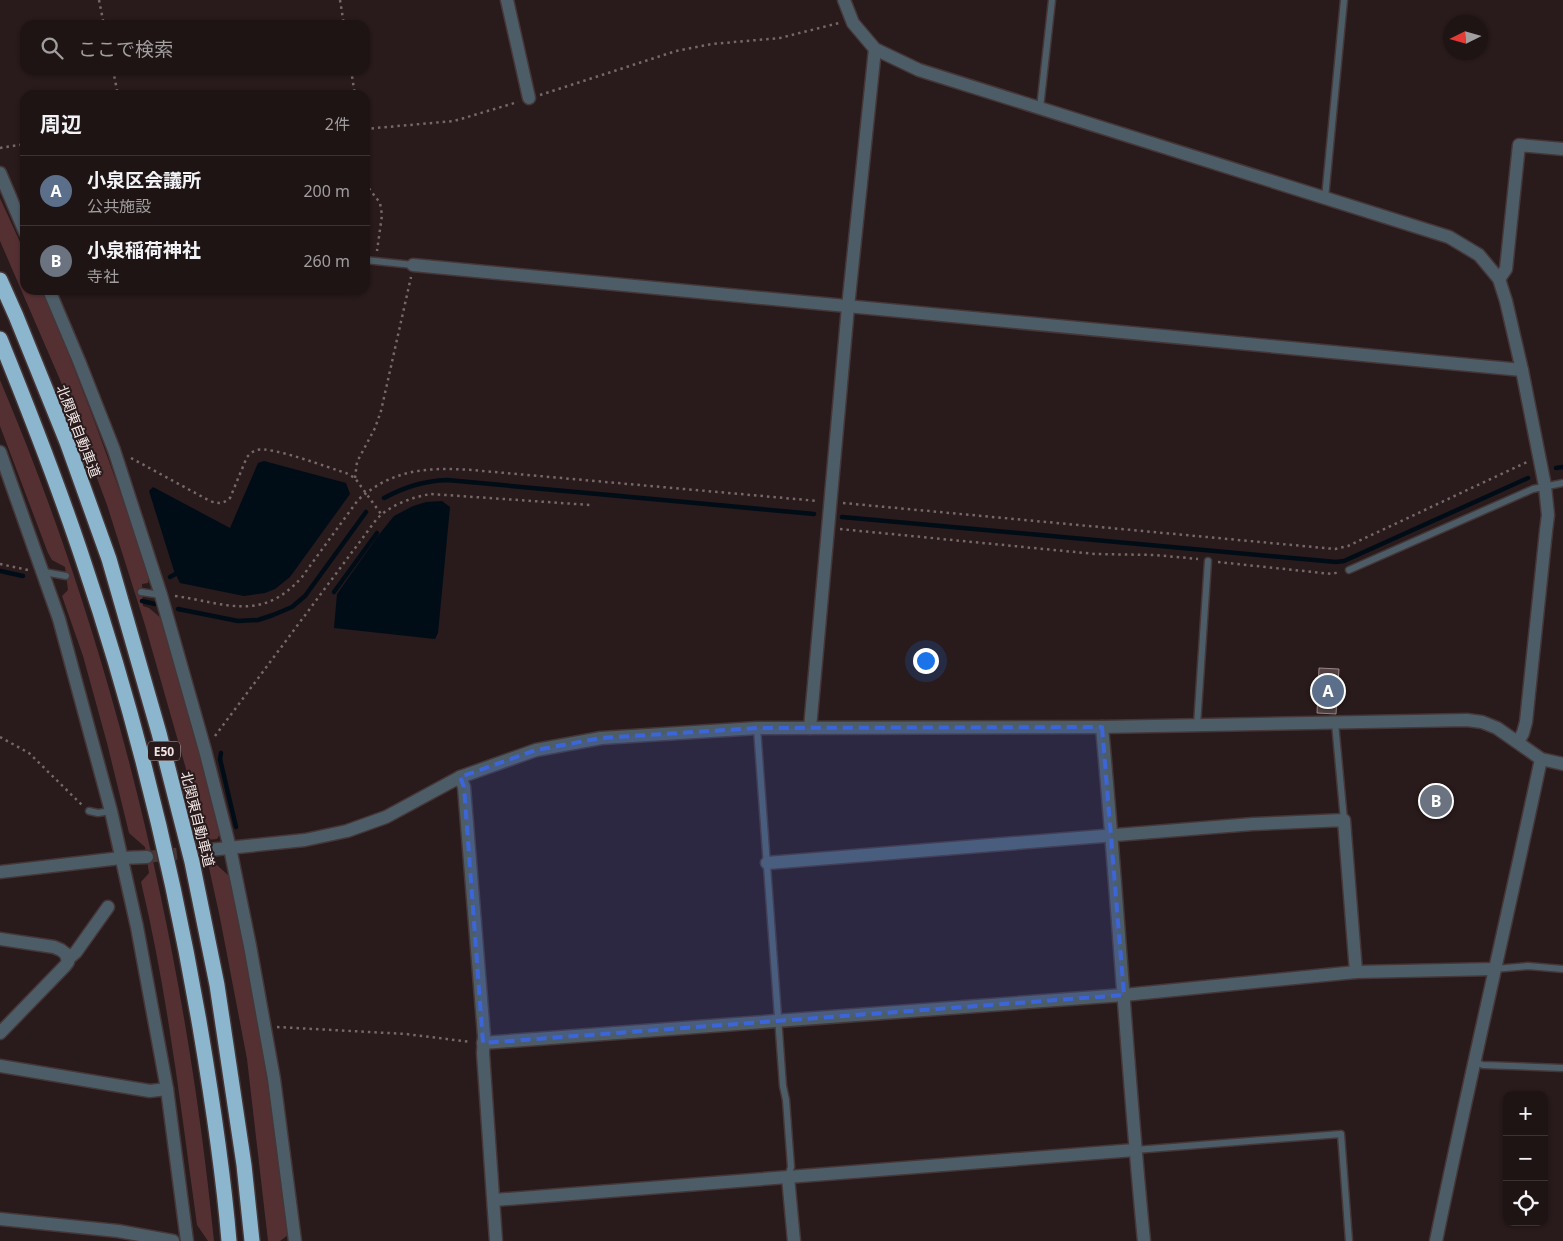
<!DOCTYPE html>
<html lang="ja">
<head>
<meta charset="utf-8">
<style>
  :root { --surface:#1f1414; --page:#2c2122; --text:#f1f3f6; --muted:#a19ea0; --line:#3c3334; --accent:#db2777 }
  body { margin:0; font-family:"Noto Sans","Noto Sans JP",sans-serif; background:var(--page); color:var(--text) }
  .controls { position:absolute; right:15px; bottom:15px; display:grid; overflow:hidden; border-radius:10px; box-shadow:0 1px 4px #0004 }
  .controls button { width:45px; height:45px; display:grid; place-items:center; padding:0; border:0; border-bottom:1px solid var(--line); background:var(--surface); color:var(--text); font:25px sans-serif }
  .compass { position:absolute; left:1443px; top:15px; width:45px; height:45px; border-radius:50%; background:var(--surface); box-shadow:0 1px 4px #0004; rotate:265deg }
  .you { position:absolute; left:925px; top:660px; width:18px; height:18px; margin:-12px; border:4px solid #fff; border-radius:50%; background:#1a73e8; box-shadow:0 0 0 8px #1a73e833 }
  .badge { display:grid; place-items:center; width:32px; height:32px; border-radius:50%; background:var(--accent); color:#fff; font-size:16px; font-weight:700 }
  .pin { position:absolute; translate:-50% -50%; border:2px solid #fff; box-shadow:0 1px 5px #0006 }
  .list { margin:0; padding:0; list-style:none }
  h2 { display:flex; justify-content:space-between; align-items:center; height:65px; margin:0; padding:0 20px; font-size:21px }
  h2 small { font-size:16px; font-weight:400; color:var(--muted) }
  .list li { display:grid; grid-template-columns:32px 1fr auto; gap:15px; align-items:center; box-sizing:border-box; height:70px; padding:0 20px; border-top:1px solid var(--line) }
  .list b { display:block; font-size:19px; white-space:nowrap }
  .list p { margin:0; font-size:16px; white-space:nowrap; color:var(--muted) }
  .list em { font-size:16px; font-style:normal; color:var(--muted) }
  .icon { flex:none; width:28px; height:28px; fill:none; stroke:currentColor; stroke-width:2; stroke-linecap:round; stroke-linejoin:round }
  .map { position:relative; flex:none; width:1563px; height:1241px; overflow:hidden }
  .search { position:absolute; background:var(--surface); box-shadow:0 1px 4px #0004; left:20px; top:20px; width:350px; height:55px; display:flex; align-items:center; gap:12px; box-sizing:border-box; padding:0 18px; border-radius:15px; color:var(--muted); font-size:19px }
  .panel { position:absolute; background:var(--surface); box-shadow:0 1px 4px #0004; left:20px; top:90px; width:350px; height:205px; border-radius:15px }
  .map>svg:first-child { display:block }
  .green { fill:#543033 }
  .water { fill:#000d17 }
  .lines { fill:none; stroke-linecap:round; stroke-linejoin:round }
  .stream { stroke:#000d17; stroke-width:4.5 }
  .building { fill:#564445; stroke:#9a8687 }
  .tertiary-tunnel { stroke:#473839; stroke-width:12; stroke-dasharray:12 6; stroke-linecap:butt }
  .service-casing { stroke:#453637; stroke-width:9 }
  .minor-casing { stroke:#453637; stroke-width:15 }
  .tertiary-casing { stroke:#453637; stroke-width:15 }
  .motorway-casing { stroke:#453637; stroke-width:18 }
  .path { stroke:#766869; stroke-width:2.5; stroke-dasharray:2.5 4; stroke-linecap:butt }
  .service { stroke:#4d5d67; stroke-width:6 }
  .minor { stroke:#4d5d67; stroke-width:12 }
  .tertiary { stroke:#4d5d67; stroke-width:12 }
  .motorway { stroke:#8cb6cd; stroke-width:15 }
  .marked { fill:#3d65da; fill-opacity:0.2; stroke:#3d65da; stroke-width:4; stroke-dasharray:10 6; stroke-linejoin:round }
  .labels { text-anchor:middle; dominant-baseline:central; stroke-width:4; stroke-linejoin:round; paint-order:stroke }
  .shield { fill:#291a1b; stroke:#b4a8a8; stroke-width:1 }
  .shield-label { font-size:12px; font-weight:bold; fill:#f0e5e5 }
  .street-label { font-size:14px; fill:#f0e5e5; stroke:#291a1b }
</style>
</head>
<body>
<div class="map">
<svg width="1563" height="1241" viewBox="0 0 1563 1241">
  <rect width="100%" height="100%" fill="#291a1b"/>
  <g class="green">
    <path d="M0,198L25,253V290H42C82,384 117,480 149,577L148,583L142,584L143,606L149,608L162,619L221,832L217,839L207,840L212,866L217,865L229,876L248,964L272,1111L288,1235L280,1241H268L247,1059L220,918L199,822L186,769L145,625L107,505L61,382L0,241Z"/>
    <path d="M0,380C115,651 185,948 214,1241H208L197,1225C181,1110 168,995 141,882L149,873L145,847L129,833L107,743L83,656L62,596L68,590L65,567L52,560L48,553L0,426Z"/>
  </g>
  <g class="water">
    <path d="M264,461L346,483L350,494L290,577L275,589L265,593L244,596L180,583L174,571L149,491L153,487L230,528L258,463Z"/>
    <path d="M442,501L450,507L438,633L435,639L334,628L337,594L377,537L394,516L413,506L426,502Z"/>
  </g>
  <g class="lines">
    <g class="stream">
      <path d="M1556,468L1563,467"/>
      <path d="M384,498C405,487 423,481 447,480L814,514"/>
      <path d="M842,517L1336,562L1344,561L1528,478"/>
      <path d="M0,571L23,576"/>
      <path d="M170,577L179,572"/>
      <path d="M334,592L377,533"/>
      <path d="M142,601L155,604"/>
      <path d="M178,609L238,621L258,620L273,615L292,607L305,596L366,512"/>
      <path d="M221,753L220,759L236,827"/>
    </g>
  </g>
  <path class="building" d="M1319,668L1339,669L1336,714L1317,713Z"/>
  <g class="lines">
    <path class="tertiary-tunnel" d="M147,857L209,850"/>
    <g class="service-casing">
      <g id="service">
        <path d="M1040,108L1052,0"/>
        <path d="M1325,198L1344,0"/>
        <path d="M365,260L413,265"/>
        <path d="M1349,570L1533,489L1563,483"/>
        <path d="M44,572L66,576"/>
        <path d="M141,592L161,595"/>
        <path d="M1335,723L1344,820"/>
        <path d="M1197,725L1208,561"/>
        <path d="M757,728L783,1086L786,1100L791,1167L788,1177"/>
        <path d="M89,811L98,813L111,811"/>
        <path d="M1494,969L1528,966L1563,969"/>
        <path d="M1474,1062L1483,1065L1563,1068"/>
        <path d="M1135,1150L1341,1134L1349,1241"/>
      </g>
    </g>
    <g class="minor-casing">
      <g id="minor">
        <path d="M507,0L529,98"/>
        <path d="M0,173L25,232"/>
        <path d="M413,265L1522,370"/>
        <path d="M1499,279L1506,269L1519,145L1563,149"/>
        <path d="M49,290L79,361L114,450L161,595L205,750L230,848L250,946L274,1079L295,1241"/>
        <path d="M1102,727C1118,898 1127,1070 1144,1241"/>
        <path d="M810,728L848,307L875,49"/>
        <path d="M460,777L464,787L484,1036L483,1053L496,1241"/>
        <path d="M767,863L1253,824L1344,820L1356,972"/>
        <path d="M0,939L54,947L61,950L66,954"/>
        <path d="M68,959L76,952L108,907"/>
        <path d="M483,1043L1124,995L1356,972L1494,969"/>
        <path d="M0,1066L150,1091L167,1089"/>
        <path d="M788,1177L794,1241"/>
        <path d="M494,1200L1135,1150"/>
        <path d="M0,1219L118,1231L173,1241"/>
      </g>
    </g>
    <g class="tertiary-casing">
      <g id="tertiary">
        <path d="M844,0L853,23L875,49L919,70L1449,237L1479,255L1499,279L1506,301L1522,370L1545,486L1548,515L1546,531L1526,722L1523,733L1518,742"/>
        <path d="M0,452L59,619L111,811L137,927L167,1089L187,1241"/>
        <path d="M209,850L305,840L347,831L386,817L460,777L536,750L601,738L757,728L1102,727L1467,720L1482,722L1497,728L1541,759L1563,764"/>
        <path d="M0,872L121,858L147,857"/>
        <path d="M0,1033L65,966L68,962L66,954"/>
        <path d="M1436,1241C1469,1080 1507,920 1541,759"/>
      </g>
    </g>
    <g class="motorway-casing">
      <g id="motorway">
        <path d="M0,280L16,316L67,442L109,559L159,733L192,862L217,985L244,1165L252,1241"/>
        <path d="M0,339C30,413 59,487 84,563C135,714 173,870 200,1027C212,1098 223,1169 229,1241"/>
      </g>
    </g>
    <g class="path">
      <path d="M99,0L104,25"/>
      <path d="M340,0L344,25"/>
      <path d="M113,70L118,95"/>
      <path d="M351,70L355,95"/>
      <path d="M540,95L676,51L712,44L780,38L839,23"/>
      <path d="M365,129L454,121L518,102"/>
      <path d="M0,148L25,144"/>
      <path d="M365,183L380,203L382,215L377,251"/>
      <path d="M131,458L210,501C219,504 223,504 230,498L247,457C250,454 253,451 257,450C272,446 329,468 346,473L355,478L381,514"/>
      <path d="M355,478L357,462L375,428L381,411L411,277"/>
      <path d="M843,503L1335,549L1348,546L1527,462"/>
      <path d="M840,529L1095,554L1155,555L1198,559"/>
      <path d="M1218,562L1332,574L1339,572"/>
      <path d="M0,564L28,570"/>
      <path d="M175,596C226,603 261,623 302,577L358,500C392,469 428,467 472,470L818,501"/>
      <path d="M215,736L376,520C389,505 413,497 431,494L590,505"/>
      <path d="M0,737L29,753L82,805"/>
      <path d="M277,1027L406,1034L471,1042"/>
    </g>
    <use href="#service" class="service"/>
    <use href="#minor" class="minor"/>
    <use href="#tertiary" class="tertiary"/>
    <use href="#motorway" class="motorway"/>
  </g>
  <path class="marked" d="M1102,727L1124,995L483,1043L464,787L460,777L536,750L601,738L757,728Z"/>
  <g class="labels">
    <rect class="shield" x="148" y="741.5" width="32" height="19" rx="4"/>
    <g class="shield-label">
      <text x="164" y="751">E50</text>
    </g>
    <g class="street-label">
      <text transform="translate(79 431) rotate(69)">北関東自動車道</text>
      <text transform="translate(198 819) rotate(76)">北関東自動車道</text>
    </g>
  </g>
</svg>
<div class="controls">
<button>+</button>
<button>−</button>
<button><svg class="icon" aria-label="locate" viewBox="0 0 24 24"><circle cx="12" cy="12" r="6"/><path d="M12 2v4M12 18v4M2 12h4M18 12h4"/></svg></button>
</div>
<svg class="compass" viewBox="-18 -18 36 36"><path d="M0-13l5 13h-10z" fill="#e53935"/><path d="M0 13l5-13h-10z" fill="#a19ea0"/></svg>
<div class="you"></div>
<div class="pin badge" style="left:1328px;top:691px;background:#5c6f8a">A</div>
<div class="pin badge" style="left:1436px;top:801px;background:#6b7280">B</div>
<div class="search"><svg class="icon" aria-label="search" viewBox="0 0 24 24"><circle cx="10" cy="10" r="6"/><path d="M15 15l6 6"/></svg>ここで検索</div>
<section class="panel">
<h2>周辺<small>2件</small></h2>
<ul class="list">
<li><span class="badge" style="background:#5c6f8a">A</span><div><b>小泉区会議所</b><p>公共施設</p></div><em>200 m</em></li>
<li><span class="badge" style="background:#6b7280">B</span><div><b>小泉稲荷神社</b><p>寺社</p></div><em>260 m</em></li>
</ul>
</section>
</div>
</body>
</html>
